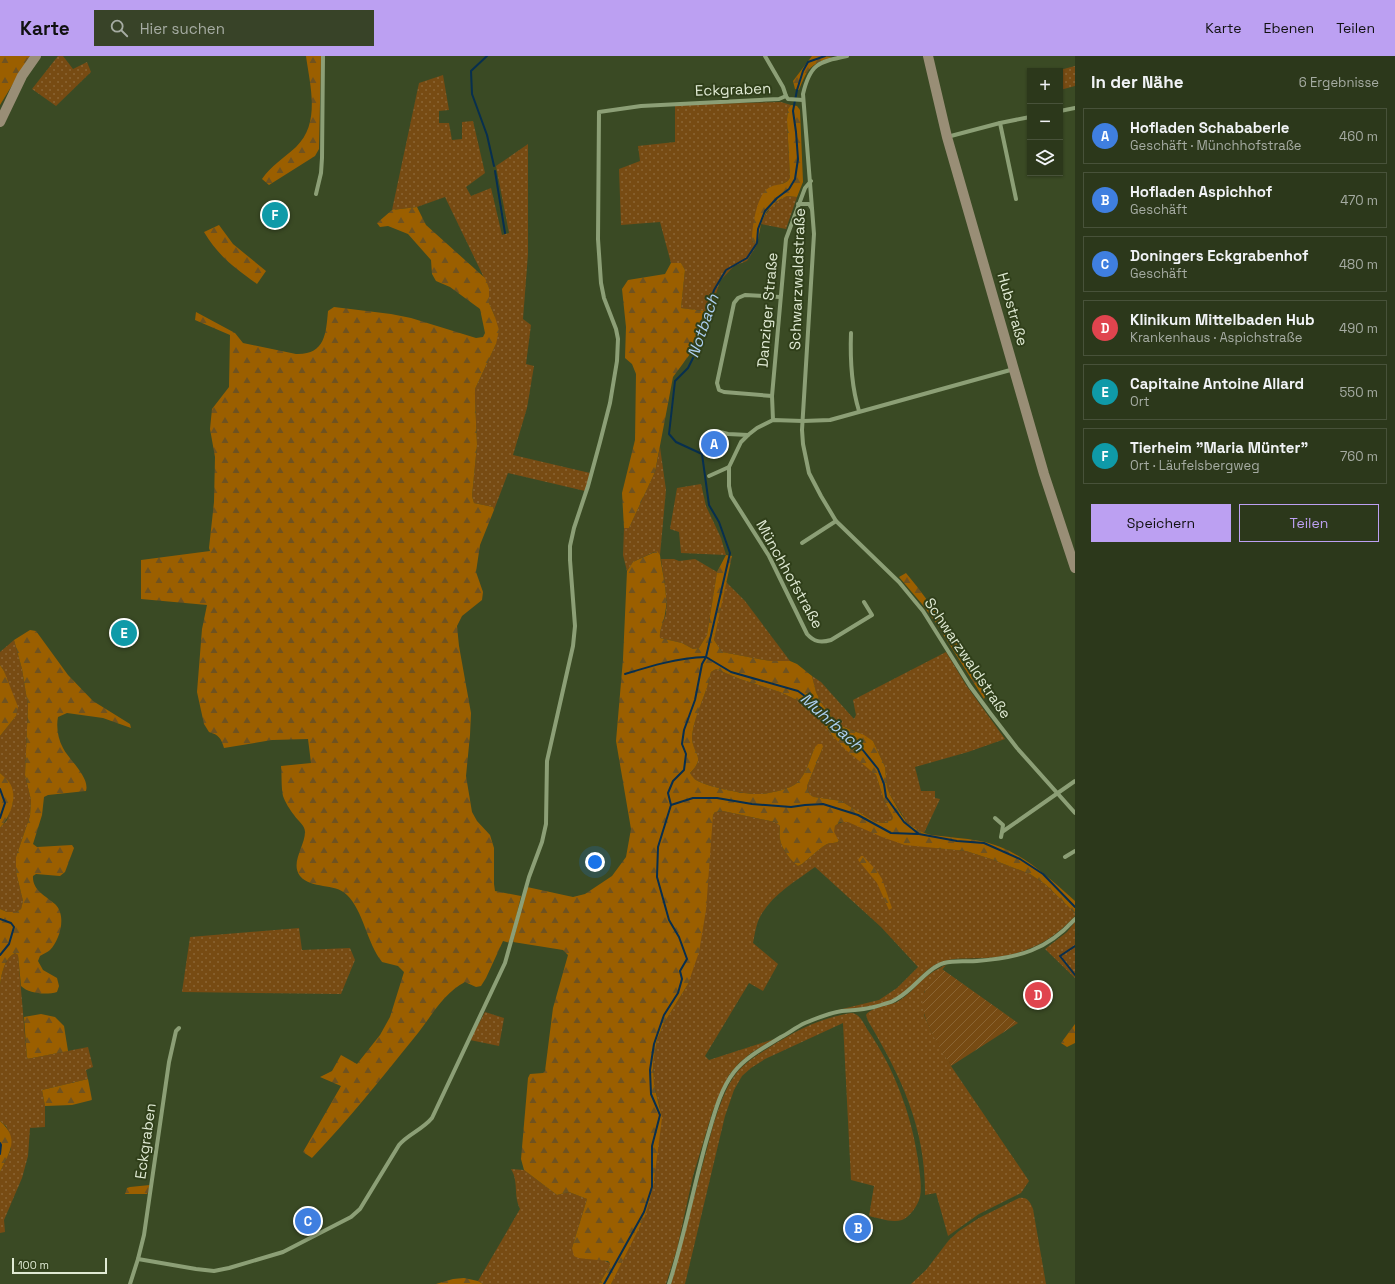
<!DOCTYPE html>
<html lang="de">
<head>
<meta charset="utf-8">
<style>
  :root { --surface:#2c381b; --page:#384328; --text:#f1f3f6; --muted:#a6aca3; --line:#48523a; --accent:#bca0f2 }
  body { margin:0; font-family:"Space Grotesk",sans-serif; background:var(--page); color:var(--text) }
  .controls { position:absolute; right:12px; top:12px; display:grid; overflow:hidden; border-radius:0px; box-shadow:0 1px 3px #0004 }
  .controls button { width:36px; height:36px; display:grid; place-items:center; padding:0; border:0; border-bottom:1px solid var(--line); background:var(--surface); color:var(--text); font:20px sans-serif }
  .scale { position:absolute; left:12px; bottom:10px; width:95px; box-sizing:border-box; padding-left:4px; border:2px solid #e0ead4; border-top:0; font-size:11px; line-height:14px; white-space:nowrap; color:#e0ead4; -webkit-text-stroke:3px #303f1a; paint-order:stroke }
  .you { position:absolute; left:595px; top:806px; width:14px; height:14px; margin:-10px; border:3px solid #fff; border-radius:50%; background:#1a73e8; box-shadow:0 0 0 6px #1a73e833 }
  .badge { display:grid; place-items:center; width:26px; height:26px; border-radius:50%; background:var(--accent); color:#fff; font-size:13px; font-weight:700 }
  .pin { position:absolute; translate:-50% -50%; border:2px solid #fff; box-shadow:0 1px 4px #0006 }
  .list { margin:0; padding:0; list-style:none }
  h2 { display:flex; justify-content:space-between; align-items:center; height:52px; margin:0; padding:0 16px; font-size:17px }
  h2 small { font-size:13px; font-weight:400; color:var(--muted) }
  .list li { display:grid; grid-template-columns:26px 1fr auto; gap:12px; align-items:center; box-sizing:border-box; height:56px; margin:0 8px 8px; padding:0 8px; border:1px solid var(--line); border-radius:0px }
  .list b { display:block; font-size:15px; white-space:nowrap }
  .list p { margin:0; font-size:13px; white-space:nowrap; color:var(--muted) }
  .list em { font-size:13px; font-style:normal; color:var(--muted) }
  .actions { display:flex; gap:8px; padding:12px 16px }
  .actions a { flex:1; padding:9px 0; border:1px solid var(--accent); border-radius:0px; text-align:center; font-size:14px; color:var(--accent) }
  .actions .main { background:var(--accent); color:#111 }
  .icon { flex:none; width:22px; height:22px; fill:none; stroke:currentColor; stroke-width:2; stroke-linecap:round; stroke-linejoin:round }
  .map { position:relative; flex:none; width:1075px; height:1228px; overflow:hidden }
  header { display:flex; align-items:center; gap:24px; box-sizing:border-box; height:56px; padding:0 20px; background:var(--accent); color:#111 }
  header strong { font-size:19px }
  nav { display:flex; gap:22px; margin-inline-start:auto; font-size:14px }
  .search { width:280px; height:36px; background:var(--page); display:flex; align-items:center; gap:10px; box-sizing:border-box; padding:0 14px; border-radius:0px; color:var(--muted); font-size:15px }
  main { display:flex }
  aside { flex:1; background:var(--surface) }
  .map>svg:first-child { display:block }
  .grass { fill:url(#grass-dots) }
  .forest { fill:url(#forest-firs); fill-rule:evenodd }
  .garden { fill:url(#garden-furrows) }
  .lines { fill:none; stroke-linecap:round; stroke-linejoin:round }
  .stream { stroke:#072f4f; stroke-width:2 }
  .minor { stroke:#8c9f76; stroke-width:4 }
  .secondary { stroke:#998e76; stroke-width:10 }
  .labels { text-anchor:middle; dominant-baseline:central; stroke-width:4; stroke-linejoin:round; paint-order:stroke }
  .street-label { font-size:15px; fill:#e0ead4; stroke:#303f1a }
  .water-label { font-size:16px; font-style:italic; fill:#accff0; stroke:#303f1a }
</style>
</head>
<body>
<header>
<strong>Karte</strong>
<div class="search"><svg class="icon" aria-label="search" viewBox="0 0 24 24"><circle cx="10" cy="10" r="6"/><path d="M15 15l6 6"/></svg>Hier suchen</div>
<nav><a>Karte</a><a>Ebenen</a><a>Teilen</a></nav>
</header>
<main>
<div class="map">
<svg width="1075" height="1228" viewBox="0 0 1075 1228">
  <defs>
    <pattern id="grass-dots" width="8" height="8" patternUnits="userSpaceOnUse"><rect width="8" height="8" fill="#774b13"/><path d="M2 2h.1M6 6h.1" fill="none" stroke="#8a6534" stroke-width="1.8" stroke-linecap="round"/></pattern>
    <pattern id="forest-firs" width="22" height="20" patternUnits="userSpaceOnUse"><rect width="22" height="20" fill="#9b5f00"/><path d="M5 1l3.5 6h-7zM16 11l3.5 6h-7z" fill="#6f5220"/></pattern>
    <pattern id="garden-furrows" width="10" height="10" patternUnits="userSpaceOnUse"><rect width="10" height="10" fill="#774b13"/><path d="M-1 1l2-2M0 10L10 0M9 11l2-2" fill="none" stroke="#8a6534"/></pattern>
  </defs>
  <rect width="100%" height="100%" fill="#3a4a24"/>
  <g class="grass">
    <path d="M58,0H63L73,13L87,6L91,16L56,50L32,33Z"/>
    <path d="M1075,10V30L1060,34V15H1056Z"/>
    <path d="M443,19L449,54L439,55V67H449L452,84L462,83V66L473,65L485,117L466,131L471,140L491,132L502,179L509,177L496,110L528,88V198L523,263L531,269L526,308L534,310L527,352L513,399L590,417L585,435L508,417L494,454L493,451L474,447L472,440L477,389L475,343V333L496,288L495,261L489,247V232L445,141L417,151L392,154L419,27Z"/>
    <path d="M781,46L791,49L788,53L787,64L790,121C788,129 775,128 767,133L752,185L757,189L747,205L734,210L720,225L711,254L704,255L681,252L685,214L681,207H671L660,166L621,169L619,113L640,105L638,90L675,86V49Z"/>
    <path d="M787,140L797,141L786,173L761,168C767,155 773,146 787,140Z"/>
    <path d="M660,391L666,434L660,499L657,496H654L633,506L627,515L623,499L624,472H629L655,416Z"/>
    <path d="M701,428L706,450L721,482L726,499L681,497L679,476L670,473L677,432Z"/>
    <path d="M661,503H674L679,505L695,503L717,516L707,579L699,592L693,593L682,587L660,582C659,573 664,566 666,557C668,540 663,520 661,503Z"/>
    <path d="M726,526L745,545L790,605H770L722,596L714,584Z"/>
    <path d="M14,584L22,613L28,650L25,719L31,744L30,760L16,801V816L23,845L21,853L16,856H7L0,853V772L7,764L13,746L9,726L0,717V680L16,660L4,615L0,609V596Z"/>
    <path d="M946,596L966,629L1005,683L968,696L915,711L921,735H935V742L940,743L924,777L908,768L890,739L887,731L885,711L873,685L857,676L844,671L836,666L822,648L816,636L812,620L821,626L854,663L856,659L853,644Z"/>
    <path d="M716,613L740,623L780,636L805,648L815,657L831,678L876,719L884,744L893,761L892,764L883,767L875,766L841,745L814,741C809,739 808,736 807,730L823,691H815C810,702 806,719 797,727C790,733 769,738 759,738C746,739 707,731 696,724C693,723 692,720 690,717C707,700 692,699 692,681C693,665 700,651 705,637C708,630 709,623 711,616Z"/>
    <path d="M723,755L775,766L780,770C780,774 779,779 780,783C781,792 791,805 798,810L802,808C810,802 818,793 827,788C831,786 835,788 839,785L833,776L835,770C844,763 850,766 859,770L936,792L966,795L991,803L1030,818L1045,828L1075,857V860C1049,888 1022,900 984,902C970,903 954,901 941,906C925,912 917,926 904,936C885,951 857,952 834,955L879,944L897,932L918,911L881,871L815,811C796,825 773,838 761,859C756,867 755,878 753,887L778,908L763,935L749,927L705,1000L709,1004L774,983L751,997L738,1008L729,1019L720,1037L712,1057L693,1120L677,1193L666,1228H611L620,1208L660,1052L654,1029L653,1007L657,984L664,967L688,928L713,759L715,756Z"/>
    <path d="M1075,866V922L1045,893L1067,876Z"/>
    <path d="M299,872L302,894L350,892L355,904L341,938L182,936L190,881Z"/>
    <path d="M15,897L18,899L27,1003L88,991L93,1011L86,1014L88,1023L42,1034L45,1050V1071L30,1072L28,1100L22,1122L4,1164L5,1176L0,1177V1116L11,1093L9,1076L6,1070L0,1065V928C2,917 4,903 15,897Z"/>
    <path d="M946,909L924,936V959L931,975L951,1010L1029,1125L1021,1137L979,1158L948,1180L936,1137L925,1139C926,1073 901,1020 868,965L866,959C871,951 888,950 897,946C910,939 918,926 930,918C935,914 940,912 946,909Z"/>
    <path d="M485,956L504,962L499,990L470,984Z"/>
    <path d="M851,957C859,957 863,966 867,973C895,1013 913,1062 919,1111C920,1120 922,1131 920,1141C918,1149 910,1161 902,1164C891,1167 879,1162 869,1160L874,1130L851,1124L843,967L765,1003L751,1012L742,1020L734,1034L725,1060L685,1228H671L713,1070C719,1052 725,1031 738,1015C747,1005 759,998 770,991C797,974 818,963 851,957Z"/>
    <path d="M511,1113L524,1114L557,1139L569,1136L587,1143L572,1192L610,1207V1210L599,1228H483L478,1225L520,1153C513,1138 519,1126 511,1113Z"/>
    <path d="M1019,1142C1028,1141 1030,1146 1033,1153L1046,1228H911L926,1214L949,1184L959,1175L979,1162Z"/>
  </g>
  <g class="forest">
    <path d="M0,0H30L0,49Z"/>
    <path d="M306,0H321L319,93L315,100L269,129L262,123C271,110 284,102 296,91C321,67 310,30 306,0Z"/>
    <path d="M812,0L832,1C809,9 808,12 799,34L795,33L793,25Z"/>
    <path d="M791,49L797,50L800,54L803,126L797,141L787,140L779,144L767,155L761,168L757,189L752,185C752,172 756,142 767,133C774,127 788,130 790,121L787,64L788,53Z"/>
    <path d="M417,151L426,169L485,222L489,232V247L495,261L499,274L496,288L475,333V343L477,389L472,440L474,447L493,451L494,454L480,489L476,516L483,536L482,544L462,560L457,570L459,590L471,657L470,679L466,720L472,756L477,765L490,779L494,792V828L495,835L521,840L510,887L503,885L486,922L481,930L476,931L465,926C442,938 430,963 414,982C381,1023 348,1064 312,1102L303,1096L341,1030L320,1021L332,1015L341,999L357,1008L380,979L390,961L404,916L398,910L382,906C367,887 363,854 347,839C334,826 312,834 300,820C290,807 305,790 305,776C305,769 298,765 294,759C290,754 285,746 283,740C281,731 282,719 281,710L311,707L308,683L272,684L224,692C221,682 219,679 209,676L204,668L197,636L202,573L207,549L141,543V504L210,495L209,492L214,446L215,401L210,373L212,353L229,331L230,279L195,264L196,256L235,277L243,287L296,298C325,299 326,278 328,255L334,251L391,258L411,262L476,282L483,281L485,277L480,253L450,231L436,225L432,218L431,204L408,178L388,170L380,171L377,167L392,154Z"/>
    <path d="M219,169L233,188L266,215L257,228C234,211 219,201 204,176Z"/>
    <path d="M671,207H681L685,214L681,252L704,255L693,294L673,321L655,416L629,472H624L622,437L635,384L636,318L632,308L625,302L626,271L622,233L628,224L665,218Z"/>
    <path d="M657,495L660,499C662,517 669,539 665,558C664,566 659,574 660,582L682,587L693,593L699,592L707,579L717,516L726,499L732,500L714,584L722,596L770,605H790L797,608L812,620L816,636L822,648L836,666L844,671L864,679L873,685L885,711L887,731L890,739L901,758L908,768L924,777L931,779C947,781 964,782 980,785C1018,792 1047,820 1075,845V857L1045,828L1030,818L991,803L966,795L905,789L882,781L848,766H840L835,770L834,776L839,785C835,788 831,786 827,788C818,793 810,802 802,808L798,810C791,805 781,792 780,783C779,779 780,774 780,770L775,766L723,755L715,756L713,759L706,854L699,896L688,928L664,967L657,984L653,1007L654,1029L662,1062L653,1132L645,1160L611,1228H599L610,1210V1207L608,1205L578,1202L574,1200L572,1192L587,1143L569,1136L557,1139L524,1114L521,1103L528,1022L530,1018L543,1017L545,1015L553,952L568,899L563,894L513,886L527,831L573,841L585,838L612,820L626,801L631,773L616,685L623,603L627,515L633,506ZM716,613L740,623L780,636L805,648L815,657L831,678L846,694L876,719L884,744L893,761L892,764L883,767L875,766L841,745L814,741C809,739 808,736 807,730L823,691L822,688H818L815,691C810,702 806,719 797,727C790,733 769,738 759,738C746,739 707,731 696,724C694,723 692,720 690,717C707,700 692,698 692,681C693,666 700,651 705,637C708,630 709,623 711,616Z"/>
    <path d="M906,517C937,554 962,595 987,636L984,643L936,567L922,548L899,521Z"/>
    <path d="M30,574L36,575L68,619L93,645L130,668L131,672L103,662L67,657L58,661C56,671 58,683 63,692C69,704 90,721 86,735L48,739L44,741L42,759L33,788L37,791L72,789L74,792L65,816L60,820L36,818L33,820C32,834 46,840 55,848C67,859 60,884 50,894C48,896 43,898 40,900L38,905L43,914L57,922L59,930L57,936C47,939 29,938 21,930L18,899L15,897C4,903 2,917 0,928V853L7,856H16L21,853L23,845L16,816V801L30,760L31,744L25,719L28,650L22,613L14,584Z"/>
    <path d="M0,609L4,615L18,651L16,660L0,680Z"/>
    <path d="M0,717C3,720 7,723 9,726C19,740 10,761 0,772Z"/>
    <path d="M861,800H863L877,815L882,823L892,852L889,854L877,827L858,804Z"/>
    <path d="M41,958L55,961L64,970L68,995L27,1003L24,961Z"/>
    <path d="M1075,968V987L1067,991L1061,987Z"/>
    <path d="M88,1023L92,1044L72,1049L45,1050L42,1034Z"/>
    <path d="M0,1065C20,1083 10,1095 0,1116Z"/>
    <path d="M150,1129L149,1135L147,1138H125L127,1132L130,1131Z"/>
    <path d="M464,1222L478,1225L483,1228H436L453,1223Z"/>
  </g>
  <path class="garden" d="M942,913L1018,967L951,1010C941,993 914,954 925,935C929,927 937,920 942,913Z"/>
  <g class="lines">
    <g class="stream">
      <path d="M487,0L471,15L472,38L487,79L494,110"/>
      <path d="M495,115L505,177"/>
      <path d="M706,601L731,616L798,635L821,652L839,672L862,693L878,713L884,728L886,741L904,766L919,778L957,785L984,787L1020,803L1043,818L1075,851"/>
      <path d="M625,618C651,610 677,602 706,601"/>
      <path d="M0,733L5,747L0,762"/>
      <path d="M671,749L693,742H717L752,748L791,751L805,749L823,748L858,759L891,777L918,778"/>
      <path d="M0,863L11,867L14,871L9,888L0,899"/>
      <path d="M1075,890L1060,900L1075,919"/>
      <path d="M0,1087L1,1089L0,1098"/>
      <path d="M604,1228L644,1156L652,1131V1090L660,1059L651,1038L650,1014L654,988L664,959L678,937L682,923L680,915L687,903L679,881L669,864L657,821L658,791L671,749L668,737L673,725L684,714L686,698L682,688L684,674L695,644L702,608L706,601L730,497L719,466L709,449L702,398L676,386L669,378L675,325L688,312L694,300L714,234L726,214L747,202L757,187L758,173L765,155L777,142L789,133L795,123L798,103L796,76L793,55L797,34L803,15L808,6L825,0"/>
    </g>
    <g class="minor">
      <path d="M765,0L783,31L786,40L788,43L803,44"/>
      <path d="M847,0C818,6 810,8 803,38L814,178L802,374L803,388L809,417L821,440L836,465L899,526L923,555L970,630L990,657L1017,692L1075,757"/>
      <path d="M1060,55L1075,52"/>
      <path d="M1000,67L1016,143"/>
      <path d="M947,81L1000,67L1030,61"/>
      <path d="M316,138L321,117L322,102L323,0"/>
      <path d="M798,148H809L812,153"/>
      <path d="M851,277C850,304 851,329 859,355"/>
      <path d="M772,340L724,336L719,334L717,327L734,247L738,242L745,239L780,241"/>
      <path d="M773,364L772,340L786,183L805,132L811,125"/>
      <path d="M716,375L728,378L748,379"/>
      <path d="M709,420L729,411"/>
      <path d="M802,487L836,465"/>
      <path d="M864,546L872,559L831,584C821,587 814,586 807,578L769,500L731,440L729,430V411L741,386L748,379L757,372L773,364L803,365L830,364L1014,313"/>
      <path d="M995,762L1003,769L1002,776"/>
      <path d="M1001,781L1002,776L1075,725"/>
      <path d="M1065,801L1075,795"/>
      <path d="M138,1203L196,1213L214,1215L229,1212L283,1196L351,1161L360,1153L399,1089C408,1078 422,1074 432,1062L505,907L529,821L542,786L546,768L547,705L573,590L575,570L570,504V490L574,472L588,430L600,386L610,347L617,305L618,283L616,273L604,242L601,227L598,183L599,56L641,50L779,43L786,40"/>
      <path d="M130,1228L138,1203L144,1179L169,1006L176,975L179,972"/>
      <path d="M669,1228C684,1182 693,1133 706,1086C713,1063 719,1035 734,1016C746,1001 765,991 781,981C789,977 796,971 805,967C817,962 829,957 842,955C857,954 871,953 884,948C889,947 894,945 898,942C914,933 927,912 944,907C955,904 966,906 977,905C1019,902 1047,894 1075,863"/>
    </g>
    <g class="secondary">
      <path d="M928,0L947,81L1044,418L1075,512"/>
      <path d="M0,66L22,20L36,0"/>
    </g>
  </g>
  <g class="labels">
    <g class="street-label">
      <text transform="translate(733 33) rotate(-2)">Eckgraben</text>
      <text transform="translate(797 223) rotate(-88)">Schwarzwaldstraße</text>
      <text transform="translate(1013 253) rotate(74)">Hubstraße</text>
      <text transform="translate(767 254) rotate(-85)">Danziger Straße</text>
      <text transform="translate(790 518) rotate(61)">Münchhofstraße</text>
      <text transform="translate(968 602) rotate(56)">Schwarzwaldstraße</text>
      <text transform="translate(145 1085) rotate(-82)">Eckgraben</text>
    </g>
    <g class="water-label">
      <text transform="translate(703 270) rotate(-71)">Notbach</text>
      <text transform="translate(832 666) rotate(42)">Muhrbach</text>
    </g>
  </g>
</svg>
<div class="controls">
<button>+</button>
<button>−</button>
<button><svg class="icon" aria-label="layers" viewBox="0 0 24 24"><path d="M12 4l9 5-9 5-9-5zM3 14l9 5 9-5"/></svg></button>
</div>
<div class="scale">100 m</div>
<div class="you"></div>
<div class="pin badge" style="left:714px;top:388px;background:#3f7fe0">A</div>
<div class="pin badge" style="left:858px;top:1172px;background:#3f7fe0">B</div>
<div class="pin badge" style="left:308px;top:1165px;background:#3f7fe0">C</div>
<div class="pin badge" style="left:1038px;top:939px;background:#e0444e">D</div>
<div class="pin badge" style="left:124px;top:577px;background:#0f9aa8">E</div>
<div class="pin badge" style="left:275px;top:159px;background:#0f9aa8">F</div>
</div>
<aside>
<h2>In der Nähe<small>6 Ergebnisse</small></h2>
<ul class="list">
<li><span class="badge" style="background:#3f7fe0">A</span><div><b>Hofladen Schababerle</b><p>Geschäft · Münchhofstraße</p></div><em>460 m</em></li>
<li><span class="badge" style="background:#3f7fe0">B</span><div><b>Hofladen Aspichhof</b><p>Geschäft</p></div><em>470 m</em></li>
<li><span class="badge" style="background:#3f7fe0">C</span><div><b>Doningers Eckgrabenhof</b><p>Geschäft</p></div><em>480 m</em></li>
<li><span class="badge" style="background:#e0444e">D</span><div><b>Klinikum Mittelbaden Hub</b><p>Krankenhaus · Aspichstraße</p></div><em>490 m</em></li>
<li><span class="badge" style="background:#0f9aa8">E</span><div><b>Capitaine Antoine Allard</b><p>Ort</p></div><em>550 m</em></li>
<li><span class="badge" style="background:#0f9aa8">F</span><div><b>Tierheim &quot;Maria Münter&quot;</b><p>Ort · Läufelsbergweg</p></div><em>760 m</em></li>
</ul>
<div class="actions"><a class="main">Speichern</a><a>Teilen</a></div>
</aside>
</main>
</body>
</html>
